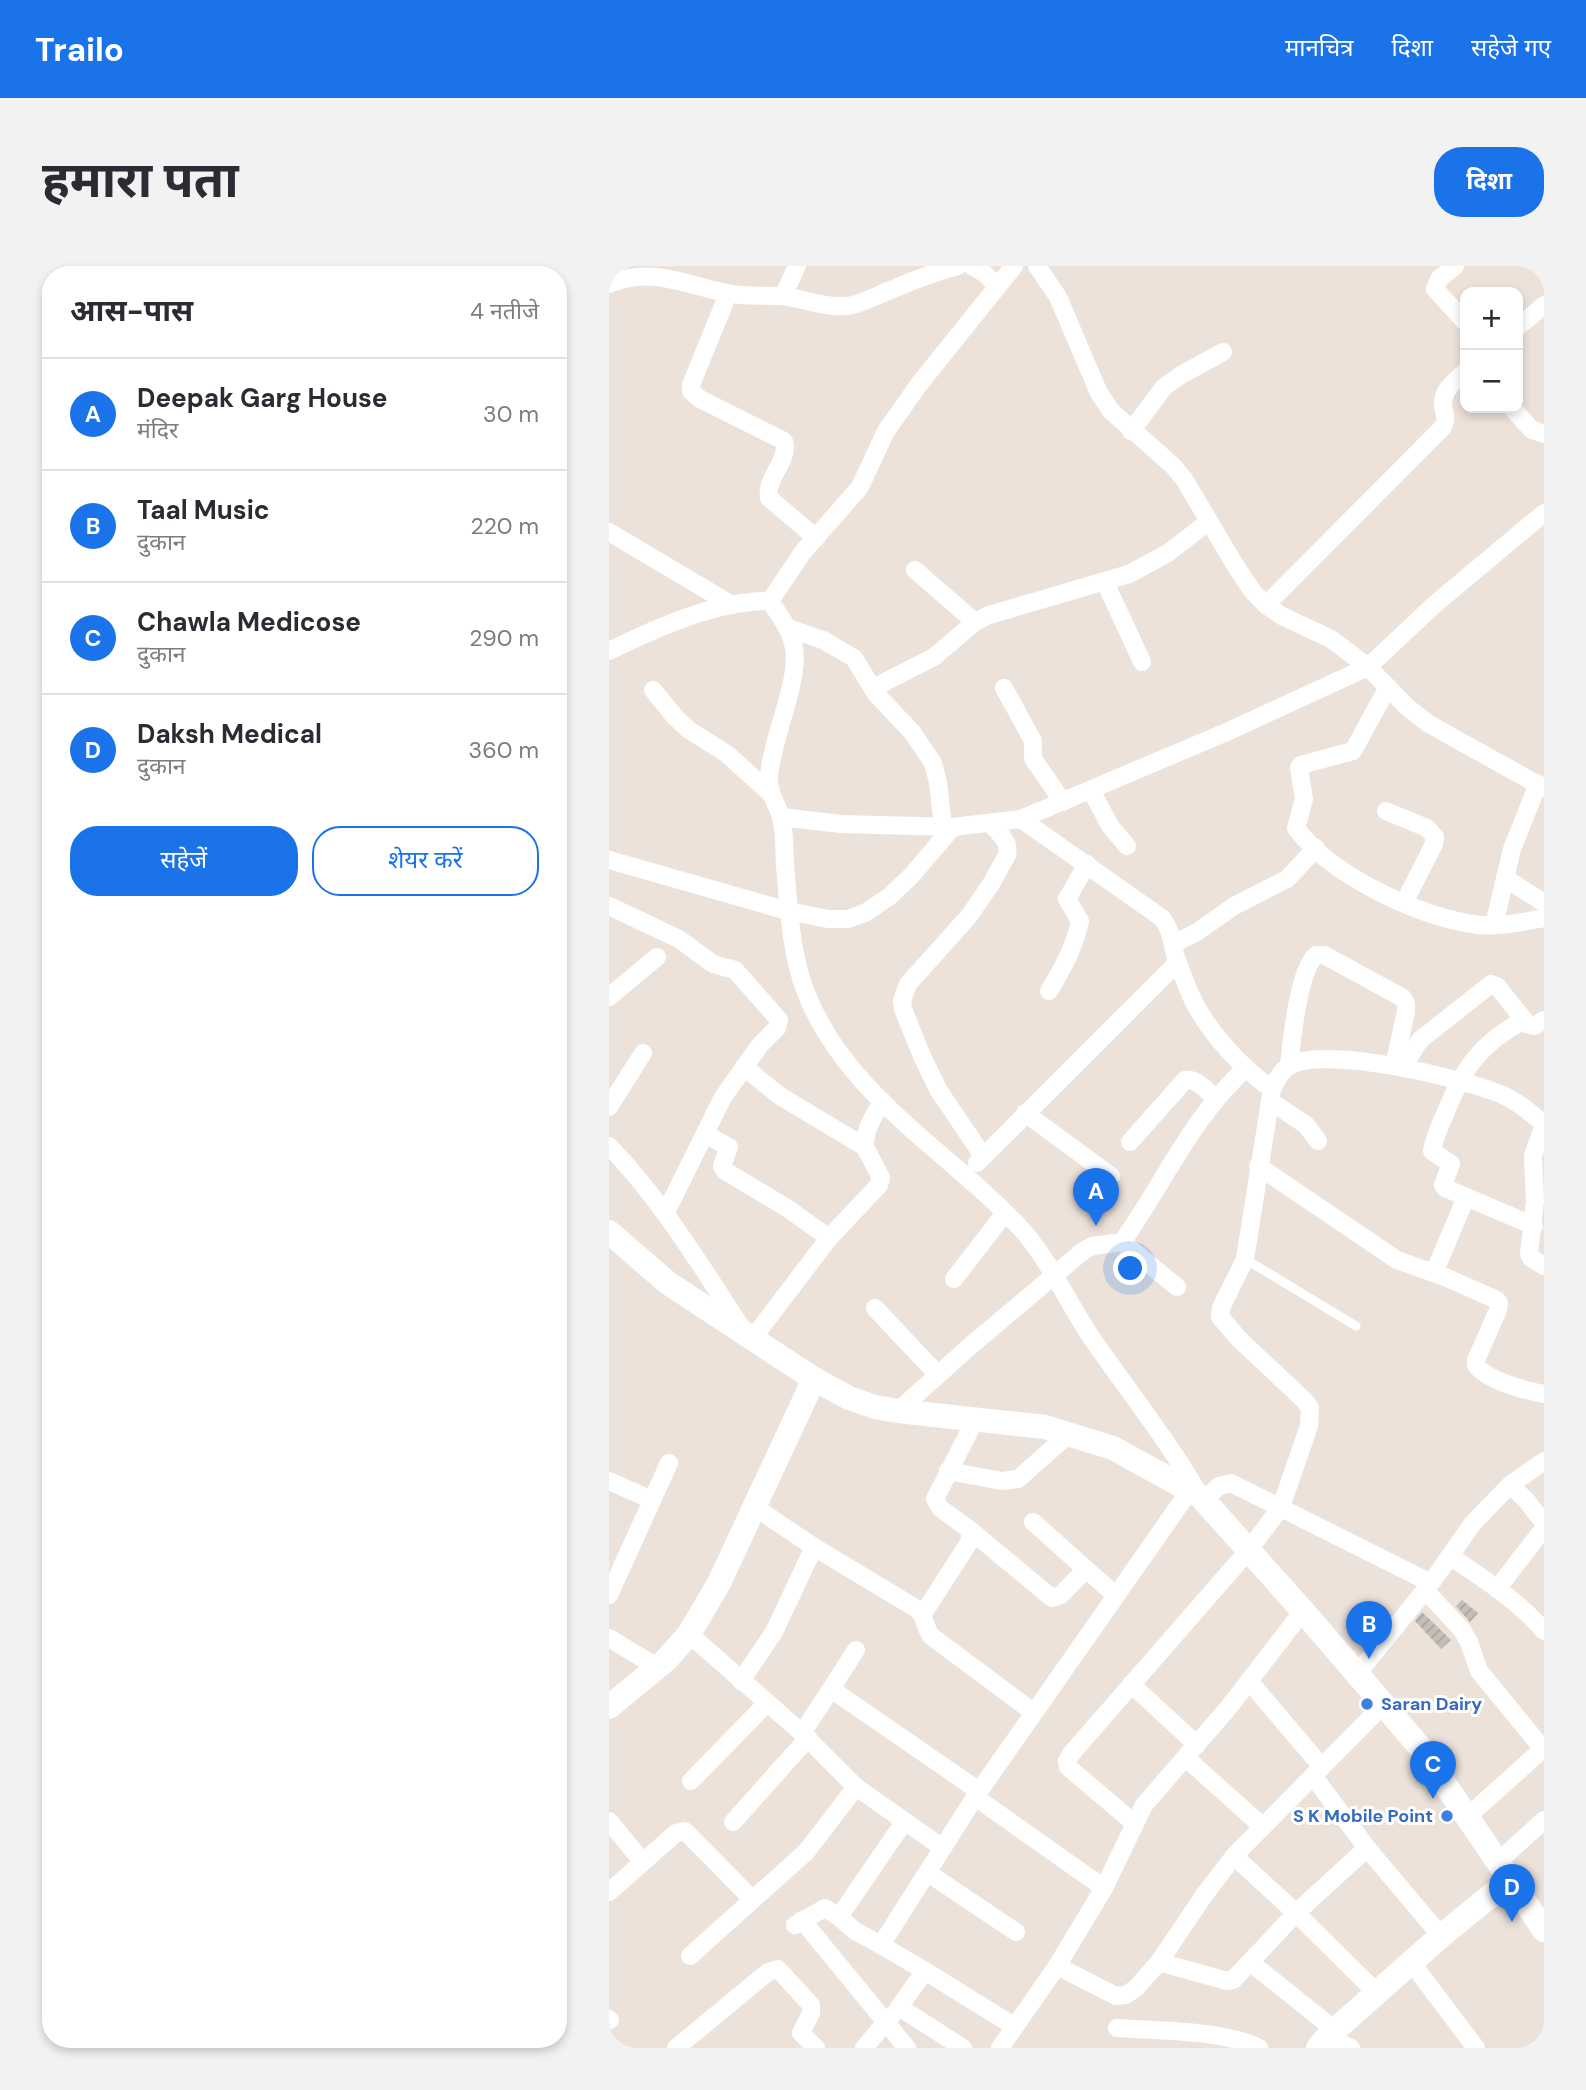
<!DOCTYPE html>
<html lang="hi">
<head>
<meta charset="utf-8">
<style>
  :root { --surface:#fff; --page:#f2f2f3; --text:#2b2b33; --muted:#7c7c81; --line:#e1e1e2; --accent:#1a73e8 }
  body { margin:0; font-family:"DM Sans","Noto Sans Devanagari",sans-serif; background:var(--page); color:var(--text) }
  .controls { position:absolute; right:21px; top:21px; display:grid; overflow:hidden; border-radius:14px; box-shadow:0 4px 10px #0003 }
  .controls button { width:63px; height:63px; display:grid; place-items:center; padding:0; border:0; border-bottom:2px solid var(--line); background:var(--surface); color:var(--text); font:35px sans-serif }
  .you { position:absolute; left:522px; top:1003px; width:24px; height:24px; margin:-18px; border:5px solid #fff; border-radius:50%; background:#1a73e8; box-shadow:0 0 0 10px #1a73e833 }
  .badge { display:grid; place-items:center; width:46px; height:46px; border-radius:50%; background:var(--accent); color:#fff; font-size:23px; font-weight:700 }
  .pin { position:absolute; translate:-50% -58px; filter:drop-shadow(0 2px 4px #0008) }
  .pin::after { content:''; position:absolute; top:37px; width:24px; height:21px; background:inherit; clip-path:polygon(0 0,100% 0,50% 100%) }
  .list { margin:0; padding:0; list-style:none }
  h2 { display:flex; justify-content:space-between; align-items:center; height:91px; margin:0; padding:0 28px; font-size:30px }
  h2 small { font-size:23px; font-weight:400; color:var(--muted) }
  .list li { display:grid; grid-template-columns:46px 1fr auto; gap:21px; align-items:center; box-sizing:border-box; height:112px; padding:0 28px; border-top:2px solid var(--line) }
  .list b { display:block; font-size:26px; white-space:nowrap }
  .list p { margin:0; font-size:23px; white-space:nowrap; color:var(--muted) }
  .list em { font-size:23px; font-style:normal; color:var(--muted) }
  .actions { display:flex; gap:14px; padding:21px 28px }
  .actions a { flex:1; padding:16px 0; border:2px solid var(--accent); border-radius:28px; text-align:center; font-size:24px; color:var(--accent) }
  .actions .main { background:var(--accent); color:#fff }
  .map { position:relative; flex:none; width:935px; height:1782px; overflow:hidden; border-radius:28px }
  header { display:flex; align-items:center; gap:42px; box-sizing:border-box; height:98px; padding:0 35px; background:var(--accent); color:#fff }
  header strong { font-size:33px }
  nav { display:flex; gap:38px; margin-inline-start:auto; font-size:24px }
  .intro { display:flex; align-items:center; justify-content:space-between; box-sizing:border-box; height:168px; padding:0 42px }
  h1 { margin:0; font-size:49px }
  .button { padding:18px 32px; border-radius:28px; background:var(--accent); color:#fff; font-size:24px; font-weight:700 }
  main { display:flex; gap:42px; padding:0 42px }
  aside { flex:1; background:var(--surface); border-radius:28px; box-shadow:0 4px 10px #0003 }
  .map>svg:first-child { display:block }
  .building { fill:url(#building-hatch) }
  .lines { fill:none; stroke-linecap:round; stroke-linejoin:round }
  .lane { stroke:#fff; stroke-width:9 }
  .street { stroke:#fff; stroke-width:18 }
  .secondary { stroke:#fff; stroke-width:24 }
  .shop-dot { fill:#3f7fe0; stroke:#fff; stroke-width:2.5 }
  .labels { text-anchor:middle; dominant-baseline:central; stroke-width:6; stroke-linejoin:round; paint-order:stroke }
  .shop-label { font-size:18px; font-weight:bold; fill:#366cbe; stroke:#fff; text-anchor:start }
</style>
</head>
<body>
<header>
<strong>Trailo</strong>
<nav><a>मानचित्र</a><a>दिशा</a><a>सहेजे गए</a></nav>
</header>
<div class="intro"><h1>हमारा पता</h1><a class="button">दिशा</a></div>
<main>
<aside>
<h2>आस-पास<small>4 नतीजे</small></h2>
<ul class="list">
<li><span class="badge">A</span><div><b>Deepak Garg House</b><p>मंदिर</p></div><em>30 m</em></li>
<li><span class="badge">B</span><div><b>Taal Music</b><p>दुकान</p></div><em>220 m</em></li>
<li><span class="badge">C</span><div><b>Chawla Medicose</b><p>दुकान</p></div><em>290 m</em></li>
<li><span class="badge">D</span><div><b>Daksh Medical</b><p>दुकान</p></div><em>360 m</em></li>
</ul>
<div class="actions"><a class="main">सहेजें</a><a>शेयर करें</a></div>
</aside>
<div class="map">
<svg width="935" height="1782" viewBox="0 0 935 1782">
  <defs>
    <pattern id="building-hatch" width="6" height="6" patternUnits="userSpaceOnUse" patternTransform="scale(1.75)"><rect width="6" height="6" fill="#c4beb6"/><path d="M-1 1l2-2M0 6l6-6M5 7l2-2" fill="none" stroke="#a9a39d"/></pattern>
  </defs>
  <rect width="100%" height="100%" fill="#ede2da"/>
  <g class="building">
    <path d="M853,1334L869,1347L861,1356L847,1340Z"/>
    <path d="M813,1346L842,1374L832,1383L806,1355Z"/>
  </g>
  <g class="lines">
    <path class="lane" d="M636,993L747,1060"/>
    <g class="street">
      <path d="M363,0L375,7L388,20"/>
      <path d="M405,0L311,117L277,165L251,221L194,286L161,335C171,350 182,364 185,382C191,416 162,474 160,511C159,527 168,537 172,551C176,566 175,583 176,599C180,641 181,683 196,724C236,830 341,885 414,965C439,993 459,1036 480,1068C517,1122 558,1173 591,1230"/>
      <path d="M428,0L449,31L490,127L502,145L563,199L575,213L626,299L644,326L657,339L673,350L722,373L734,382L759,401L799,442L820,458L935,522"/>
      <path d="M846,0L830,13L826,23L856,56"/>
      <path d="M0,18C42,0 76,19 118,27C134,31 153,29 171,30C196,32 218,44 244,39C257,36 271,28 284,23C305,14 326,6 349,0"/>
      <path d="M119,28L82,119V125L91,133L175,175C181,195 156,211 160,232L207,272"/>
      <path d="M174,30L188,0"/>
      <path d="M909,61L935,39"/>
      <path d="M903,142L923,164L935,168"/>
      <path d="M522,165L555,121L572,109L614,86"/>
      <path d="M0,266L123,339"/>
      <path d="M306,304L366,356"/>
      <path d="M496,316L533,396"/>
      <path d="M657,339L834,161C837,154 837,152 835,145C830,126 844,117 856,106"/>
      <path d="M179,362L214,374L245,392L267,428L303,466L324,497L329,516L334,561"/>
      <path d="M0,385C49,361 107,335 161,335"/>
      <path d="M779,421L744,485L692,499L690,502L695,533L687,562C722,610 812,652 870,659C892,661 914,656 935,652"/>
      <path d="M264,422L325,391L366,356L380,349L520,308L559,287L599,256"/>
      <path d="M395,422L424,475V492L427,497L454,536"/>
      <path d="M44,424L66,451L80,464L118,488L160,526"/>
      <path d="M482,524L501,560L518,580"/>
      <path d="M777,545L818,562L826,571L825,578L795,637"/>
      <path d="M172,551L232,558L344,561L412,553L620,465L759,401L825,339L935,247"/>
      <path d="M412,553L553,652C564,666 563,682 569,698C575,711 579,725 586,738C603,770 633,802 663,823"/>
      <path d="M0,594L179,645L219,653H239L256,647L281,630L302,610L344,561"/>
      <path d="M896,612L935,637"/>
      <path d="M0,640L70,673L104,698L126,704L170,754L168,762L151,779L114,831L57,946"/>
      <path d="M885,659L903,583L929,518"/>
      <path d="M564,678L588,666L625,640L678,613L707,582"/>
      <path d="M440,725C454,702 466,680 471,655L458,633L478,598"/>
      <path d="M0,731L48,691"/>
      <path d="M680,799C683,774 689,705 707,689H715L794,732L797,738V746L785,799"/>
      <path d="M135,801L171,830L256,881"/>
      <path d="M794,801L811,774L882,718L888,720L915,754"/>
      <path d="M661,835L697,859L709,875"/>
      <path d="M0,841L34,787"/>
      <path d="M416,847L502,910"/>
      <path d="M935,858L924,890L926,935L920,988L922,992L935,1000"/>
      <path d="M96,868L120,881L113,900L116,905L178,942L220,972"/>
      <path d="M521,876L576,814C588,812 598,825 606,832"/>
      <path d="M0,880C52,934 91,998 132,1061"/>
      <path d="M374,890L330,825L312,788L294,743L293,735L299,718L360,650L382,618L398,589C401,576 391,568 382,558"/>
      <path d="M368,897L569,696"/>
      <path d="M649,900L788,994L836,1011L888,1034L890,1037L889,1044L867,1094V1099C877,1114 917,1125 935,1128"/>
      <path d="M925,960L836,922L834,919L842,898L823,885C825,872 831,860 836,848C854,803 871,777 915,754L918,758L925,760L935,754"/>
      <path d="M513,976L568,1021"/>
      <path d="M825,1007L857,931"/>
      <path d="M345,1013L396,947"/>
      <path d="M266,1042L329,1109"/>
      <path d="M144,1072L220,972L270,919L272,912L256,881C255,864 265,850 273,835"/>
      <path d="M289,1145L359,1082L474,985L483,980L513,976C556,916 581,853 637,802"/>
      <path d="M339,1205L393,1215L409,1213L460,1168"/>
      <path d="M0,1215L43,1234"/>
      <path d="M901,1219L917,1234L935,1257"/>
      <path d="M595,1234L610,1220L622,1217L822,1317"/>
      <path d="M144,1240L205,1281L308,1343C317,1351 315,1360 322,1370L424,1446"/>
      <path d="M424,1256L506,1329"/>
      <path d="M361,1264L443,1332L452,1329L477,1303"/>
      <path d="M841,1290C874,1313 909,1334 935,1365"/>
      <path d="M888,1323L935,1262"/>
      <path d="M816,1324L853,1364L860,1376L870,1405L934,1483"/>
      <path d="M0,1329L60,1197"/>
      <path d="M314,1348L361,1275V1264L331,1242L326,1233L367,1152"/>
      <path d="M80,1368L193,1467L247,1521L334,1582"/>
      <path d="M0,1372L48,1401"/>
      <path d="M748,1408L822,1317L864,1257L901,1219L935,1195"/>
      <path d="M132,1415L165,1366L205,1281"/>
      <path d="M640,1415L713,1501"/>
      <path d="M522,1418L588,1479"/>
      <path d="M222,1423L247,1384"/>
      <path d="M193,1467L222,1423L370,1525"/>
      <path d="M577,1492L654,1561"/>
      <path d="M704,1510L758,1582"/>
      <path d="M82,1515L158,1437"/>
      <path d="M366,1531L495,1622"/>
      <path d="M858,1551L935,1482"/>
      <path d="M0,1555L33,1595"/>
      <path d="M124,1556L199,1472"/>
      <path d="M526,1558L459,1501L458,1495L462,1488L639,1285L672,1241L700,1160L701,1142L695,1134L630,1073L611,1051L612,1042L636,993L663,823C667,815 671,806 679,801C710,777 865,814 900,832C913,839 924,849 935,858"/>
      <path d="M625,1590L687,1647L768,1727"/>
      <path d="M889,1596L935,1554"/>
      <path d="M319,1607L407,1666"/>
      <path d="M0,1626L67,1567L76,1565L143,1633"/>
      <path d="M193,1654L298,1782"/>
      <path d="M186,1659L216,1642L230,1651"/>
      <path d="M272,1679L246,1665L230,1651L295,1556"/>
      <path d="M81,1690L197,1586L247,1521"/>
      <path d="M550,1696L618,1715L624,1714L687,1647L758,1582L832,1670"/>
      <path d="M641,1696L726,1764"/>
      <path d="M802,1696L867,1782"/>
      <path d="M448,1700L507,1730L517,1729L527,1722L550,1696L596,1628L625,1590L774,1439"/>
      <path d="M316,1705L405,1760"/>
      <path d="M0,1753L1,1754"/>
      <path d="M508,1762C547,1765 616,1764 650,1782"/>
      <path d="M718,1771L742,1782"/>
      <path d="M67,1782L159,1706L169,1703L202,1739V1747L192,1767L207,1782"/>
      <path d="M255,1782L283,1749"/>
      <path d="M354,1782L290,1741L316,1705L272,1679L366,1531L581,1224"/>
      <path d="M391,1782L448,1700L495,1622L535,1539L620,1441L694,1345"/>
    </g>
    <g class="secondary">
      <path d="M0,966L59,1017L205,1113L240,1132L266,1141L289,1145L436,1161L504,1182L591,1230L694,1345L810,1480L935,1664"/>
      <path d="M0,1441L57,1394L80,1368L110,1317L205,1113"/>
      <path d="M709,1782L718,1771L832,1670L901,1614"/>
    </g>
  </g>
  <g class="shop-dot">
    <circle cx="758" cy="1438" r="7"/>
    <circle cx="838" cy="1550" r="7"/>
  </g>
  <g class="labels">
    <g class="shop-label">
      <text x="772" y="1438">Saran Dairy</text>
      <text x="824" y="1550" text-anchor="end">S K Mobile Point</text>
    </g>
  </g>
</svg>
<div class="controls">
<button>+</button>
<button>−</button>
</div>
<div class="you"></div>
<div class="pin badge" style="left:487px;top:960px">A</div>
<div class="pin badge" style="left:760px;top:1393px">B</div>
<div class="pin badge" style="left:824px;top:1533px">C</div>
<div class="pin badge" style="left:903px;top:1656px">D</div>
</div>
</main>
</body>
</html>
